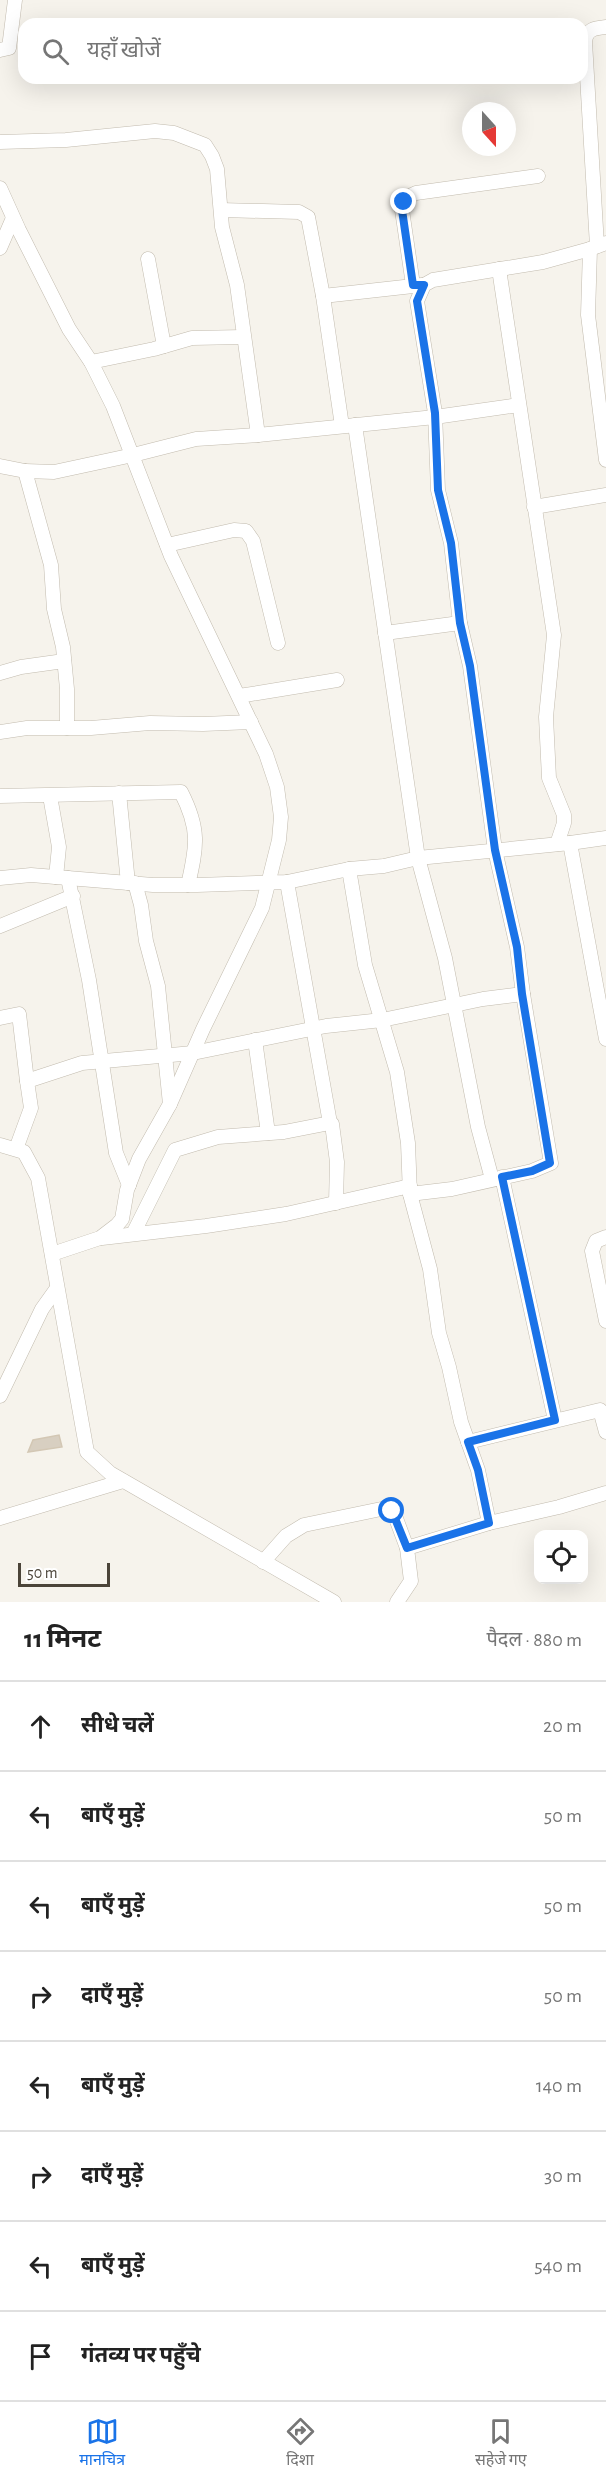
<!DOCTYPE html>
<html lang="hi">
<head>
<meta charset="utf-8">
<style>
  :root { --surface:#fff; --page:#f6f6f6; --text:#222; --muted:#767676; --line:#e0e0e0; --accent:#1a73e8 }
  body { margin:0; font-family:"Alegreya Sans","Noto Sans Devanagari",sans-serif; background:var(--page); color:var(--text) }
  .controls { position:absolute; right:18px; bottom:18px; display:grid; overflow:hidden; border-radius:12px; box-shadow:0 6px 24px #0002 }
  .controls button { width:54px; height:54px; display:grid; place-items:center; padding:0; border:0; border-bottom:2px solid var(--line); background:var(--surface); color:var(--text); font:30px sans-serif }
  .compass { position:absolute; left:462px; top:102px; width:54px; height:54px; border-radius:50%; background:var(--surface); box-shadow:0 6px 24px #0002; rotate:159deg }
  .scale { position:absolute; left:18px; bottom:15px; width:92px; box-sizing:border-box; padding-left:6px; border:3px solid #4b4439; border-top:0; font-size:16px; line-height:21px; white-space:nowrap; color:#4b4439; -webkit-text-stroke:4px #fff; paint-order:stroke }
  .stop { position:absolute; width:18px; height:18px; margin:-14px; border:4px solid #1a73e8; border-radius:50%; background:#fff }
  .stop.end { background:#1a73e8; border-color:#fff; box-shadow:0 2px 6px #0008 }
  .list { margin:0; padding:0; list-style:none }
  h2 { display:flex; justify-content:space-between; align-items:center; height:78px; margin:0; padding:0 24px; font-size:26px }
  h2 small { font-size:20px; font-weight:400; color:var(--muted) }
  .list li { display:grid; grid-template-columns:39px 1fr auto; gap:18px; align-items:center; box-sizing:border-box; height:90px; padding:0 24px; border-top:2px solid var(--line) }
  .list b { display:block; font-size:22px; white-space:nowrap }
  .list em { font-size:20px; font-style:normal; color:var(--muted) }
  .icon { flex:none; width:33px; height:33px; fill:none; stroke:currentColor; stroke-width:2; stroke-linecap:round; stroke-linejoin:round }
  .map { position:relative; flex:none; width:606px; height:1602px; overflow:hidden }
  .search { position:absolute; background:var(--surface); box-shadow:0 6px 24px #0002; left:18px; right:18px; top:18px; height:66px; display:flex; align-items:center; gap:15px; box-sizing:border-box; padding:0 21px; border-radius:18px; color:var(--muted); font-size:22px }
  .sheet { height:798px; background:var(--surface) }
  nav { display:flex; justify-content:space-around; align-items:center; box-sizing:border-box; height:84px; border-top:2px solid var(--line); background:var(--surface); font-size:16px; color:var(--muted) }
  nav a { display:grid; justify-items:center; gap:3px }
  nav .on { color:var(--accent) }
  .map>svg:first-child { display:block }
  .building { fill:#d8cfc1; stroke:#d3c7b4; stroke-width:1.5 }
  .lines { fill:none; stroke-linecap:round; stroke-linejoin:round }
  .minor-casing { stroke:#c2bbae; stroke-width:15 }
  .minor { stroke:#fff; stroke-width:14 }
  .route { stroke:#1a73e8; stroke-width:8 }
</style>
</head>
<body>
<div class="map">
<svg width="606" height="1602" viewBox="0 0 606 1602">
  <rect width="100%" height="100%" fill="#f6f3ec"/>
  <path class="building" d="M59,1435L62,1447L28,1452L33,1440Z"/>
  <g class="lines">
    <g class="minor-casing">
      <g id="minor">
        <path d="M0,50L9,48L15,0"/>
        <path d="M0,142L66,140L155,131L174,133L205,145L212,156L217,169L222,227L237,285L258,435"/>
        <path d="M0,188L19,230L69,329L91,362L113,406L171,556L266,754L277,787L281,817L279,840L262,908L203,1029L170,1104L139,1159L127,1190L122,1219L117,1225L100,1238L52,1254"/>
        <path d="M221,210L299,212L308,217L323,296L342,426"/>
        <path d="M597,246L585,42C586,29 595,28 606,27"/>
        <path d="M0,248L13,218"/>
        <path d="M590,249L588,315L606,460"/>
        <path d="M148,259L164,346"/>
        <path d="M499,269L554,635L546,717L549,778L564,815V823L557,844"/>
        <path d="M413,285L402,210C404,201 406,197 416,193L538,176"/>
        <path d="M323,296L422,285"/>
        <path d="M91,362L154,349L192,338L243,337"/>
        <path d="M355,425L418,858L445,958L478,1127L492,1179"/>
        <path d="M0,466L25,471L54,472L133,455L196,439L258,435L435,417L519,405"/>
        <path d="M25,471L51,565L54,609L63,647L67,689V728"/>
        <path d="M534,507L606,495"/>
        <path d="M167,545L234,530L246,531L253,541L278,643"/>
        <path d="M385,633L460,623"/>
        <path d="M0,673L21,667L64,661"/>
        <path d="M239,696L337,680"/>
        <path d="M0,732L27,728H91L150,723L203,724L251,722"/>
        <path d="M119,793L128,883"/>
        <path d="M0,796L181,792C200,829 197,846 188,885"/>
        <path d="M50,796L59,847L56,877"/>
        <path d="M570,843L606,838"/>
        <path d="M349,869L384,866L418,858L570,843L606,1039"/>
        <path d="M0,878L31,875L153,885H197L287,882L349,869L365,965L397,1072L408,1143L410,1194L430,1269L439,1333L449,1367L461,1422L478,1470L489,1523L559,1507L606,1493"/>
        <path d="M68,878L89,980L116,1153L129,1185"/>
        <path d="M135,883L141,905L146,941L158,986L170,1104"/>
        <path d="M0,926L73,896"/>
        <path d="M0,1018L19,1014L27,1081"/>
        <path d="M255,1040L268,1133"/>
        <path d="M330,1123L332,1124L337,1162L336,1203"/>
        <path d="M0,1145L24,1152L38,1178L87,1452L110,1473L334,1602"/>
        <path d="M16,1149L31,1108L27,1081L82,1063L193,1053L326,1026L382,1020L483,999L523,994"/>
        <path d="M502,1177L555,1420"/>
        <path d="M410,1194L452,1189L532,1171L551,1163L523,994L517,947L495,850L470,666L460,623L451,543L438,490L435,413L417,301L424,285L433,280L543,262L590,249L606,243"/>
        <path d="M133,1234L175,1150L218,1137L284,1132L330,1123L287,882"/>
        <path d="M606,1237L596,1241L592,1251L606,1321"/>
        <path d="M102,1238L206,1226L286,1214L410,1186"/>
        <path d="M0,1396L42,1309L57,1288"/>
        <path d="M468,1442L600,1410L606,1432"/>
        <path d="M0,1518L123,1481"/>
        <path d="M263,1562L286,1536L304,1525L386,1508L394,1513L407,1548"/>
        <path d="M397,1602L411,1581L407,1548L489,1523"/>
      </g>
    </g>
    <use href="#minor" class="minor"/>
  </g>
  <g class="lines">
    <path class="route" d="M392,1511L407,1548L489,1523L478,1470L468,1442L555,1420L502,1177L532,1171L550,1163L522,994L517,947L495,850L470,666L460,623L451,543L438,490L435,413L417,301L424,285H413L402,210L404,202"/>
  </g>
</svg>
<div class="controls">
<button><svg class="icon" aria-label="locate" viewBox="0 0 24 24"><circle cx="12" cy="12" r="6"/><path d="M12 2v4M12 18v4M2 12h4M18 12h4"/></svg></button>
</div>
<svg class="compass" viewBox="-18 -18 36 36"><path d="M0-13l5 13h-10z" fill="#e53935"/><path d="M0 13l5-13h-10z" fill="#767676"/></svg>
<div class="scale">50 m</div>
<div class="stop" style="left:392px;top:1511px"></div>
<div class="stop end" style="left:404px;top:202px"></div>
<div class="search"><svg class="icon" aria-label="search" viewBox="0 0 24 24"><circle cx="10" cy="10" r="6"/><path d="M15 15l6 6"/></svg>यहाँ खोजें</div>
</div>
<section class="sheet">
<h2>11 मिनट<small>पैदल · 880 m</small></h2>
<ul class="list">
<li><svg class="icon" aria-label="ahead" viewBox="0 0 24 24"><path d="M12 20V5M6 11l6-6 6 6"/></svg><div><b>सीधे चलें</b></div><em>20 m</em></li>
<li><svg class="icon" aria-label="left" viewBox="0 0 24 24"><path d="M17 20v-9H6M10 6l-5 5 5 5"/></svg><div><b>बाएँ मुड़ें</b></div><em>50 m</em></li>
<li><svg class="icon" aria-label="left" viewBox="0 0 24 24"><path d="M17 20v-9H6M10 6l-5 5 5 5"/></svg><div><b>बाएँ मुड़ें</b></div><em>50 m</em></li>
<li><svg class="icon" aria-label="right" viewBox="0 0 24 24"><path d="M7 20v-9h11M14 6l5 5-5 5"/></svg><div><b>दाएँ मुड़ें</b></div><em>50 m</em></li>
<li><svg class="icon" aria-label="left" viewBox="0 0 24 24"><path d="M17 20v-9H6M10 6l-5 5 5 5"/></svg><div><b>बाएँ मुड़ें</b></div><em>140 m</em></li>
<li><svg class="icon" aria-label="right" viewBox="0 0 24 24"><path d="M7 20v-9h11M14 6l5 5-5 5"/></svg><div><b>दाएँ मुड़ें</b></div><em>30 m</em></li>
<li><svg class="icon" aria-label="left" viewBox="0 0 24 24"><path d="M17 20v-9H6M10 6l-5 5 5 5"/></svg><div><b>बाएँ मुड़ें</b></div><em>540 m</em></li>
<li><svg class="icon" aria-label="arrive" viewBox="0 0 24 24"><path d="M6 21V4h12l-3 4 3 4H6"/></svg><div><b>गंतव्य पर पहुँचे</b></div></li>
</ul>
</section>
<nav>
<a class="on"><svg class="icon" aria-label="map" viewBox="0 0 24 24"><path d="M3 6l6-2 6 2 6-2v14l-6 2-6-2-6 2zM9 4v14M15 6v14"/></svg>मानचित्र</a>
<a><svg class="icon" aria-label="directions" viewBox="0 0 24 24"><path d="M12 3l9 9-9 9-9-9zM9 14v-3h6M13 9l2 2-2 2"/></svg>दिशा</a>
<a><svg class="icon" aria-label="saved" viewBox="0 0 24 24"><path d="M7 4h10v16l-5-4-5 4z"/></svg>सहेजे गए</a>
</nav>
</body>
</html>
